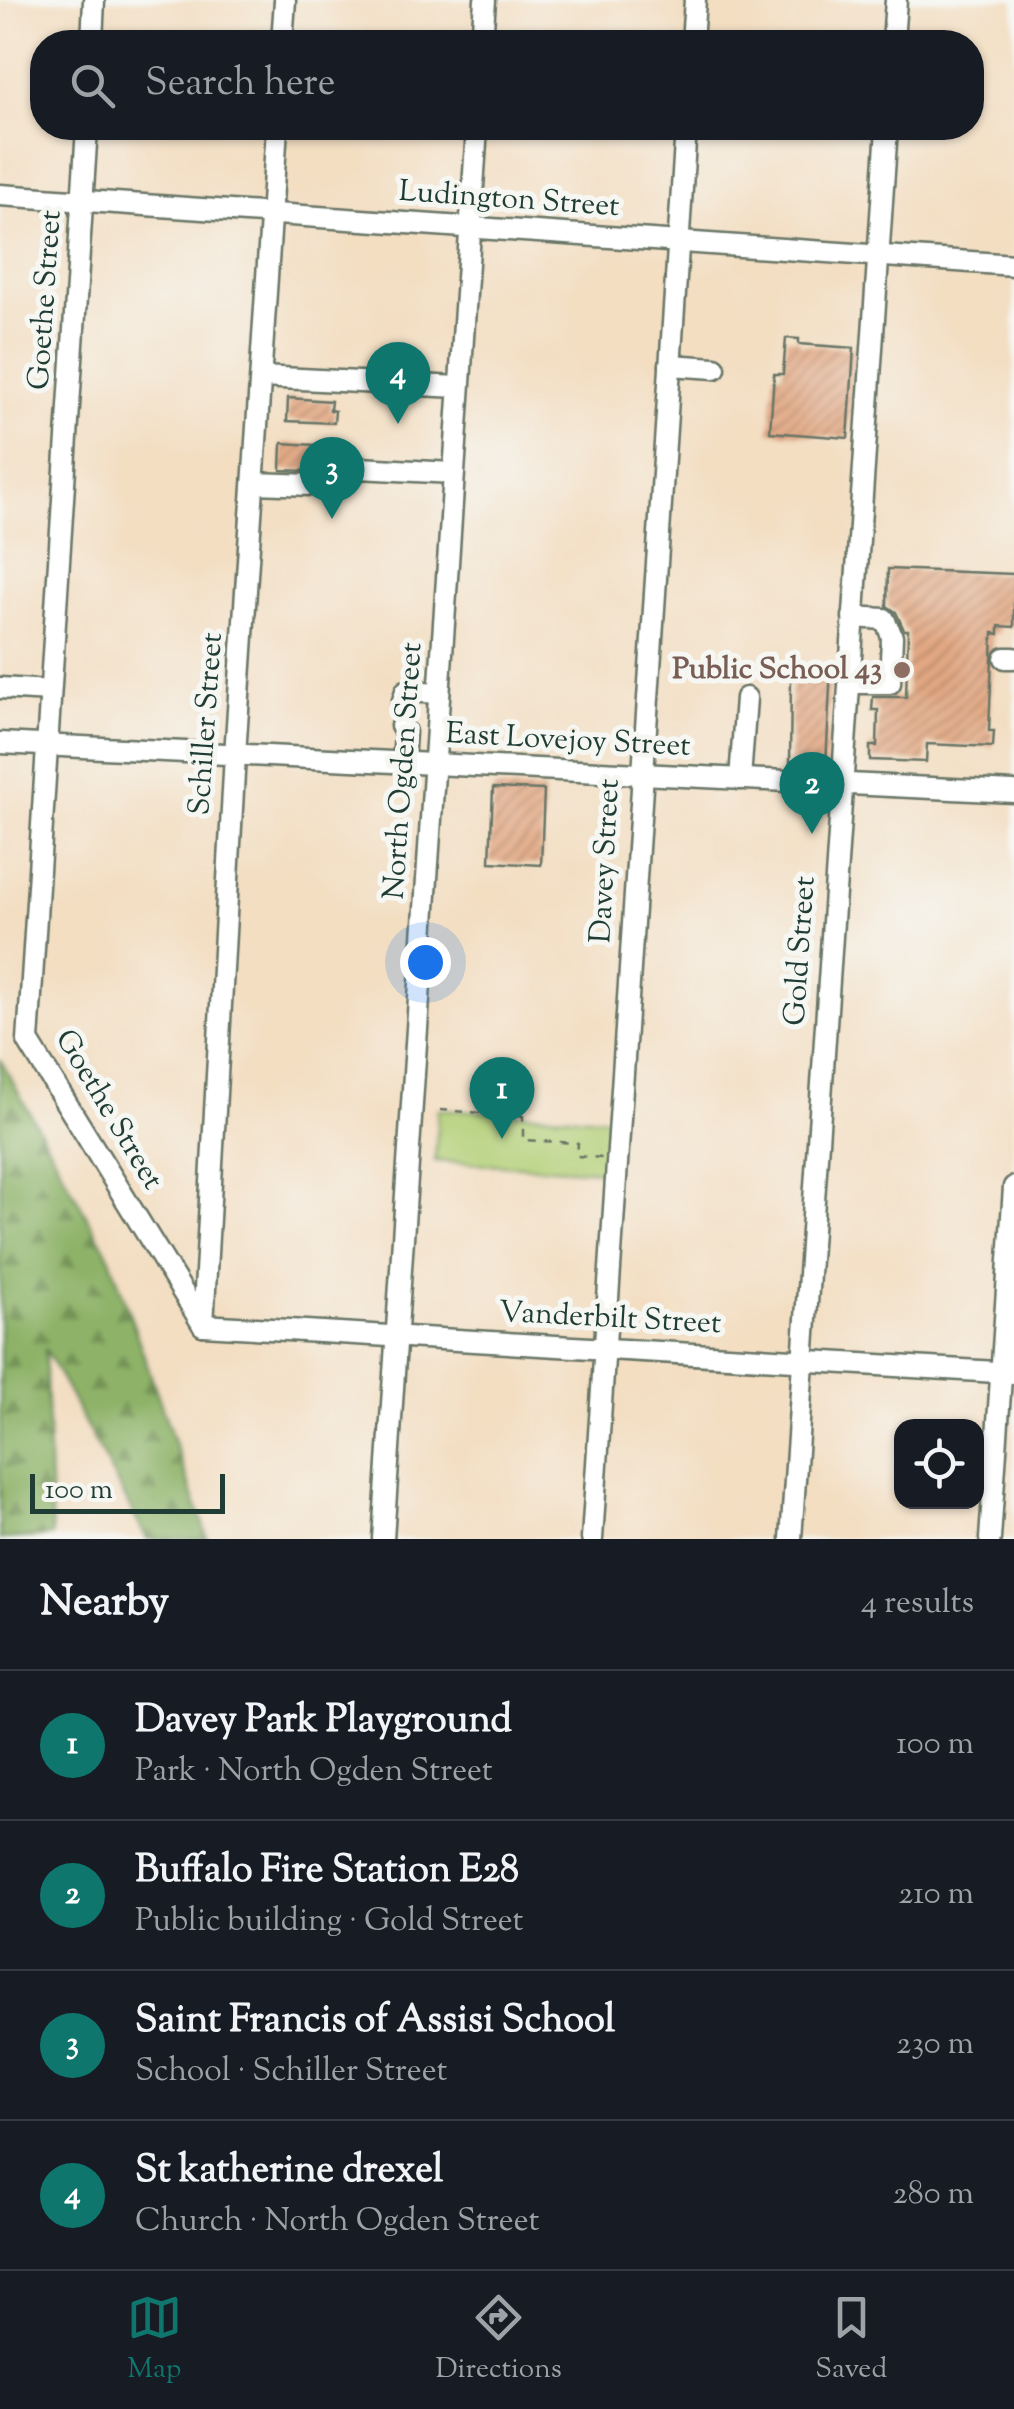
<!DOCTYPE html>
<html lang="en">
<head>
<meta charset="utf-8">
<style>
  :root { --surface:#171b24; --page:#242831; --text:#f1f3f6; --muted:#9ea1a6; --line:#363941; --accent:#0f766e }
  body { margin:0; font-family:"Sorts Mill Goudy",serif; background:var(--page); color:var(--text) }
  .controls { position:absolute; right:30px; bottom:30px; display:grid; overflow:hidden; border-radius:20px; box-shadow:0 2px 8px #0004 }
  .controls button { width:90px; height:90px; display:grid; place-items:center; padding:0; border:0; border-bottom:2px solid var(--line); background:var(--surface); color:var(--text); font:50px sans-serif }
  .scale { position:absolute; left:30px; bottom:25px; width:195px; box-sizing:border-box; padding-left:10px; border:5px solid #1f3d34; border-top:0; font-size:28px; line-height:35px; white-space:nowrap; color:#1f3d34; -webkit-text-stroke:8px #f6f6f2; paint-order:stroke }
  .you { position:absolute; left:425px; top:962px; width:35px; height:35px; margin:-25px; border:8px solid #fff; border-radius:50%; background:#1a73e8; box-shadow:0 0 0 15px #1a73e833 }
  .badge { display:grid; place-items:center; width:65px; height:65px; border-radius:50%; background:var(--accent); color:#fff; font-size:32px; font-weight:700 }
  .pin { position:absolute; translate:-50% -82px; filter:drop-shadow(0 2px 5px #0008) }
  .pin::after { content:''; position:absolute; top:52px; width:35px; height:30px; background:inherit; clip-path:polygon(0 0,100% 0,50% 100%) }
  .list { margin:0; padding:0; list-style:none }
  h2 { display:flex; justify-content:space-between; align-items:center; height:130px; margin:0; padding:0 40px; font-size:42px }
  h2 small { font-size:32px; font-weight:400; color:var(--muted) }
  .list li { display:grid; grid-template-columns:65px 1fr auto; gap:30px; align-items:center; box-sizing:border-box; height:150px; padding:0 40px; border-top:2px solid var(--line) }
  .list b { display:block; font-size:38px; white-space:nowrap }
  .list p { margin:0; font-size:32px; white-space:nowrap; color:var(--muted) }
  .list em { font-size:32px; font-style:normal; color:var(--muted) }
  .icon { flex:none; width:55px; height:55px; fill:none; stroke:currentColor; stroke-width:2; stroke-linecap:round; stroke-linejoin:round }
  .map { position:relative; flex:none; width:1014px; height:1539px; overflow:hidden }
  .search { position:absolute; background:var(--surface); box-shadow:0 2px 8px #0004; left:30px; right:30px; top:30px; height:110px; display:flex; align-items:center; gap:25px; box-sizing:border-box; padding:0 35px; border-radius:40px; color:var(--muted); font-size:38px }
  .sheet { height:730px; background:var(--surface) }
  nav { display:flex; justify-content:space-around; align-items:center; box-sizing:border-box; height:140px; border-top:2px solid var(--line); background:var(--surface); font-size:28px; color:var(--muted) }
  nav a { display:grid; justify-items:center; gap:5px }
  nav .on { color:var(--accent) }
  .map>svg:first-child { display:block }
  .forest { fill:url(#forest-firs); stroke:#56784e; stroke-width:2.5 }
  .green { fill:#b2cf76; stroke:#688655; stroke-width:2.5 }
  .building { fill:url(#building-hatch) }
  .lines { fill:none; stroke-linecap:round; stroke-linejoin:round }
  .minor-casing { stroke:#697566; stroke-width:25 }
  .path { stroke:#697566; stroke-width:2.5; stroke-dasharray:8 8; stroke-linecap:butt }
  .minor { stroke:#fff; stroke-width:20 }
  .education-dot { fill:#8d6e63; stroke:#f6f6f2; stroke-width:4 }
  .labels { text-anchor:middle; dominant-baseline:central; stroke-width:10; stroke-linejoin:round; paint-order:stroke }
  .street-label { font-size:30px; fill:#1f3d34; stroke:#f6f6f2 }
  .education-label { font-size:30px; font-weight:bold; fill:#785e54; stroke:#f6f6f2; text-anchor:end }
</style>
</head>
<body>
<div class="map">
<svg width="1014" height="1539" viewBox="0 0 1014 1539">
  <defs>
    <pattern id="forest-firs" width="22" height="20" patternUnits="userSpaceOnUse" patternTransform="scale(2.5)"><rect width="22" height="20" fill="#8db267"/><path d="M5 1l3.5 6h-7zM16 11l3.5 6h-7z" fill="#739256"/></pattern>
    <pattern id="building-hatch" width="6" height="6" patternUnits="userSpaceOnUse" patternTransform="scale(2.5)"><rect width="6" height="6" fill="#e2a782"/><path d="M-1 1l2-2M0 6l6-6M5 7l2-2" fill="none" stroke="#b7896b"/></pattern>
  </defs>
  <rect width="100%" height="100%" fill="#f6f6f2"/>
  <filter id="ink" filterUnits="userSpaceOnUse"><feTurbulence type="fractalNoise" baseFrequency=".01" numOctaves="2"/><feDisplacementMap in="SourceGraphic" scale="20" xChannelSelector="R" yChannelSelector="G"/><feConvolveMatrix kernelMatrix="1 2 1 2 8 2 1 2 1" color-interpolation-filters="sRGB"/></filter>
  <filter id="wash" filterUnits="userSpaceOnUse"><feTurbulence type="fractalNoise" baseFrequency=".0048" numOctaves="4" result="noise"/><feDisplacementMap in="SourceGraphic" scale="40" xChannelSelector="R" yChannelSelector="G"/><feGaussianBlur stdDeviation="2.25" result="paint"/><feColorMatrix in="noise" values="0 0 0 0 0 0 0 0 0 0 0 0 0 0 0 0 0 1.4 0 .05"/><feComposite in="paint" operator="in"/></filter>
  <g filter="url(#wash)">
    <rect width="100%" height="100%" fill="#f3dec2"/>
    <path class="forest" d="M0,1059L110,1258L208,1539H147L45,1349L52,1536L0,1539Z"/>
    <path class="green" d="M438,1109L607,1118L604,1171L435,1161Z"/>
    <g id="blocks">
      <g class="building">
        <path d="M786,338L799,339V344L854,348L848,438L770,432L774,374H783Z"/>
        <path d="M288,398L331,401L330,410L335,411L334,423L287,421Z"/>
        <path d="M282,443L348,447L347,460L336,472L281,470Z"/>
        <path d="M888,569L1014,574V627L999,626V634L993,633L989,731H994L993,747L927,744L926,762L870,760V746H877L878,710H872L873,697H906L908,630H904L896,612L887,606Z"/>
        <path d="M796,666L831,667L826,765L790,763L791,679H796Z"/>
        <path d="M493,788L544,790L541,865L490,862Z"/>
      </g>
    </g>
  </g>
  <g filter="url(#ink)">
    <use href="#blocks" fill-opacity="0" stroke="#697566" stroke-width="2.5"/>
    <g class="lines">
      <g class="minor-casing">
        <g id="minor">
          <path d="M92,42L94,0"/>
          <path d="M282,42L285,0"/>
          <path d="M482,42L485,0"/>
          <path d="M692,42L695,0"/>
          <path d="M893,42L896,0"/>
          <path d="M87,128L28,1041L203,1325"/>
          <path d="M0,195L1014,265"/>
          <path d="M670,365L715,368"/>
          <path d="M261,377L458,387"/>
          <path d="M254,483L341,486L359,468L453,473"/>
          <path d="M853,617L884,619L886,623"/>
          <path d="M1005,658H1014"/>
          <path d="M849,683H890L892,637L889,629"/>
          <path d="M0,688L50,691"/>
          <path d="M402,704L406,691L439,693"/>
          <path d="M401,726L405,732L403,763"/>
          <path d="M0,743L1014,792"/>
          <path d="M740,779L746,698"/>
          <path d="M203,1325L235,755L277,128"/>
          <path d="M203,1325L1014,1373"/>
          <path d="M383,1539L477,128"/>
          <path d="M592,1539L686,128"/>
          <path d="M791,1539L887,128"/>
          <path d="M990,1539L1014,1187"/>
        </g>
      </g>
      <path class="path" d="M440,1110L523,1116V1140L578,1143L577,1156L602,1158"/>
      <use href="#minor" class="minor"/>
    </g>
  </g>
  <circle class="education-dot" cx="902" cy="670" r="10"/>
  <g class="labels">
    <g class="street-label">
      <text transform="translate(509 200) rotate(4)">Ludington Street</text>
      <text transform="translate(46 300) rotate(-86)">Goethe Street</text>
      <text transform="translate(207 724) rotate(-86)">Schiller Street</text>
      <text transform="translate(568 741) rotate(3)">East Lovejoy Street</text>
      <text transform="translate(404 771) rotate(-86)">North Ogden Street</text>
      <text transform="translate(606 861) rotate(-87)">Davey Street</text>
      <text transform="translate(801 951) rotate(-86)">Gold Street</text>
      <text transform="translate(108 1110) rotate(59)">Goethe Street</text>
      <text transform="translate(610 1319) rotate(3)">Vanderbilt Street</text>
    </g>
    <g class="education-label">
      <text x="882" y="670">Public School 43</text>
    </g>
  </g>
</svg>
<div class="controls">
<button><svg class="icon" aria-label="locate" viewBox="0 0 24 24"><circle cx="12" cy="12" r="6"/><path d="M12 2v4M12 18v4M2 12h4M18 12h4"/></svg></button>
</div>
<div class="scale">100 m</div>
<div class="you"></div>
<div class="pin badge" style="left:502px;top:1139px">1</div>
<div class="pin badge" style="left:812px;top:834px">2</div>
<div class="pin badge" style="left:332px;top:519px">3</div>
<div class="pin badge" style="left:398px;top:424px">4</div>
<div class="search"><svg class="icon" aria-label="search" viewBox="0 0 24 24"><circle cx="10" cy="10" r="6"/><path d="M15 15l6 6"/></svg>Search here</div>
</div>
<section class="sheet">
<h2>Nearby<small>4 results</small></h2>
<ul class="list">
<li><span class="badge">1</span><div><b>Davey Park Playground</b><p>Park · North Ogden Street</p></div><em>100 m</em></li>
<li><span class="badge">2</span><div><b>Buffalo Fire Station E28</b><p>Public building · Gold Street</p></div><em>210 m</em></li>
<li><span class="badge">3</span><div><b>Saint Francis of Assisi School</b><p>School · Schiller Street</p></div><em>230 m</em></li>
<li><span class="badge">4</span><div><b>St katherine drexel</b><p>Church · North Ogden Street</p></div><em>280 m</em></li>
</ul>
</section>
<nav>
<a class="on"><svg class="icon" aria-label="map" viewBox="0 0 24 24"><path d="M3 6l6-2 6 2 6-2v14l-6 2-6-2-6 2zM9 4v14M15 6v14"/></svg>Map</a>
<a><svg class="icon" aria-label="directions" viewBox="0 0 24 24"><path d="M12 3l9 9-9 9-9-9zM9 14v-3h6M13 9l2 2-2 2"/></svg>Directions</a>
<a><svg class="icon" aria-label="saved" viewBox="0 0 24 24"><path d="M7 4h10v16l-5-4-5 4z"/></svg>Saved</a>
</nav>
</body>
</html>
